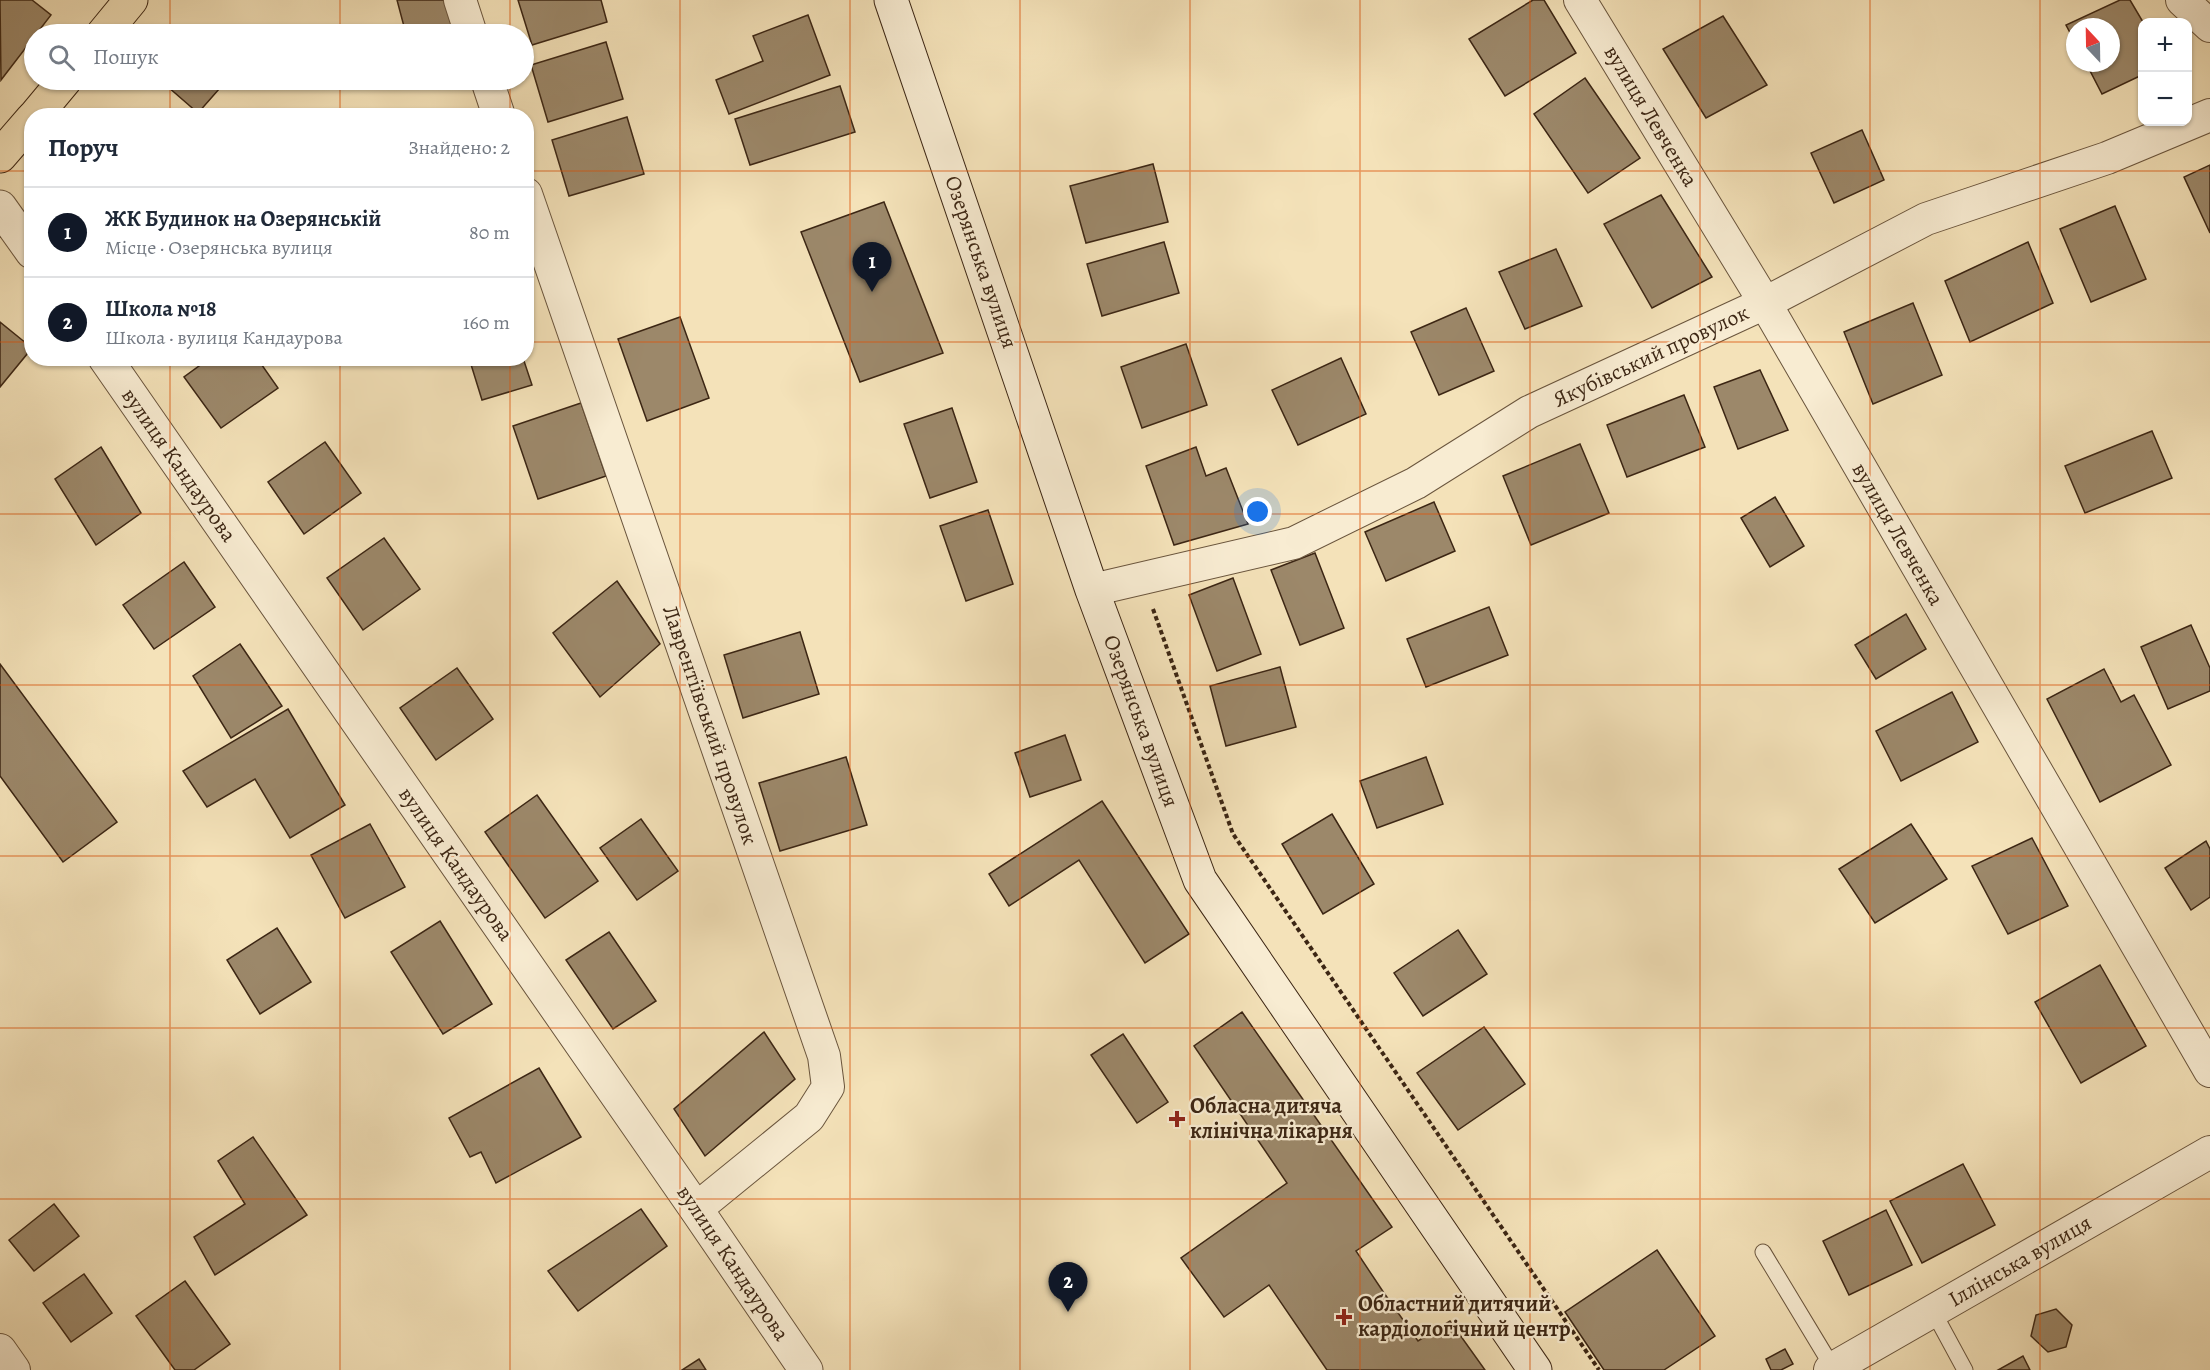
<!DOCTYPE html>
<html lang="uk">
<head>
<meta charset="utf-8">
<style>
  :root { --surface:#fff; --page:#f2f2f3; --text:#1f2937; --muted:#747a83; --line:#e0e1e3; --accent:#111827 }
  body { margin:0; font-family:Alegreya,serif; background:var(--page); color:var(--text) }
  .controls { position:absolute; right:18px; top:18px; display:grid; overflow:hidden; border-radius:12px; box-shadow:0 2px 4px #0004 }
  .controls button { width:54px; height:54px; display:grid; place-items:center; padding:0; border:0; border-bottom:2px solid var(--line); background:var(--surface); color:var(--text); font:30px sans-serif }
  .compass { position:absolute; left:2066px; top:18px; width:54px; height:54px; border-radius:50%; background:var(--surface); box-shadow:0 2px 4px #0004; rotate:338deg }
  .you { position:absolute; left:1258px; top:512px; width:21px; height:21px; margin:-15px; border:4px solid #fff; border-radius:50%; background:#1a73e8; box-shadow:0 0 0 9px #1a73e833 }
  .badge { display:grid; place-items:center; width:39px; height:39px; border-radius:50%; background:var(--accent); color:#fff; font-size:20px; font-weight:700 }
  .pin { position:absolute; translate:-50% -50px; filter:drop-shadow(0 2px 3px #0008) }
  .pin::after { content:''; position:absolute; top:32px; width:21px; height:18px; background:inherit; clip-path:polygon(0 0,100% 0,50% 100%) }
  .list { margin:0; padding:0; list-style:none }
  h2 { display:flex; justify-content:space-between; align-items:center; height:78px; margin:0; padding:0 24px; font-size:26px }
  h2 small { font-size:20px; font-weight:400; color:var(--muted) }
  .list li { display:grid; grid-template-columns:39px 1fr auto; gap:18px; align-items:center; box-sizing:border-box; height:90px; padding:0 24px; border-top:2px solid var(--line) }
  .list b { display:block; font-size:22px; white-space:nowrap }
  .list p { margin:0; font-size:20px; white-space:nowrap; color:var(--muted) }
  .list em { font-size:20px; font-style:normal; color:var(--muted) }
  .icon { flex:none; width:33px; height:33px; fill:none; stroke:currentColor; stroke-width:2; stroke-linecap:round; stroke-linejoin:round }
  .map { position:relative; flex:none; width:2210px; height:1370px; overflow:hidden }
  .search { position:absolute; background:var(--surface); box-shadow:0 2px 4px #0004; left:24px; top:24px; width:510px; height:66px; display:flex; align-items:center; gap:15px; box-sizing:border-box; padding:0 21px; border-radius:33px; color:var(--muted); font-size:22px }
  .panel { position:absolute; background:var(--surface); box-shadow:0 2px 4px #0004; left:24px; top:108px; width:510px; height:258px; border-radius:24px }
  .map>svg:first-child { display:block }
  .building { fill:#9c886a; stroke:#3c2614; stroke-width:1.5 }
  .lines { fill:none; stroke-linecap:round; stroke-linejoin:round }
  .service-casing { stroke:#6a553d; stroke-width:17 }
  .minor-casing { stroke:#6a553d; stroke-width:34 }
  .tertiary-casing { stroke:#6a553d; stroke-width:35 }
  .secondary-casing { stroke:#3c2614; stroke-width:35 }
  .primary-casing { stroke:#3c2614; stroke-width:35 }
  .path { stroke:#3c2614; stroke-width:4; stroke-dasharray:4.5 3; stroke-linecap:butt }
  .service { stroke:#f8ecd2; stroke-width:15 }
  .minor { stroke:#f8ecd2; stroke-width:32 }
  .tertiary { stroke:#f8ecd2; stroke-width:33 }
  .secondary { stroke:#f8ecd2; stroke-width:33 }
  .primary { stroke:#f4e2b9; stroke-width:33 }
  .grid { fill:none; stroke:#df560c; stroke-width:1.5; stroke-opacity:0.55 }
  .poi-dot { fill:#8f2418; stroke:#f8ecd2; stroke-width:2 }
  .labels { text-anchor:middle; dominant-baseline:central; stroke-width:4.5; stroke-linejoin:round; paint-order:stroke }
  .street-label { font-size:22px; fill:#3c2614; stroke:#f8ecd2 }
  .poi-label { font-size:22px; font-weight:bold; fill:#3c2614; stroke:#f8ecd2; text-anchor:start }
</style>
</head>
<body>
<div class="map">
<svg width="2210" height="1370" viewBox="0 0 2210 1370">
  <rect width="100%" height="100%" fill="#f4e2b9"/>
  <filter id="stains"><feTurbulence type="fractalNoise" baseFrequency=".00333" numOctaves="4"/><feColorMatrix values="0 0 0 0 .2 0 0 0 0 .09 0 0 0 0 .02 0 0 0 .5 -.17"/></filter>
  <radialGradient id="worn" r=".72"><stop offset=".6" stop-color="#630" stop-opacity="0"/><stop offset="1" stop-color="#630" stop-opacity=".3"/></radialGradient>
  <g class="building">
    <path d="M0,0H32L51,15L1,80Z"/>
    <path d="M397,0H449L458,34H406Z"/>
    <path d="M518,0H601L607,22L532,45Z"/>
    <path d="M1533,0H1544L1576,53L1505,96L1469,39Z"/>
    <path d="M2120,0H2130L2143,22L2142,75L2102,94L2086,63H2111V27H2075V42L2066,25Z"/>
    <path d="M808,15L830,75L729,114L716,80L763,61L753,36Z"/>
    <path d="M1723,16L1767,85L1706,118L1663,49Z"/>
    <path d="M606,42L623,99L548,122L531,65Z"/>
    <path d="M1585,78L1640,158L1588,193L1534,114Z"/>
    <path d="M160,80H227L198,113Z"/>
    <path d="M840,86L855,132L750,165L735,119Z"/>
    <path d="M627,117L644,174L569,196L552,140Z"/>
    <path d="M1862,130L1884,180L1834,203L1811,153Z"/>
    <path d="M1153,164L1168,222L1086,243L1070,186Z"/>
    <path d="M2210,165V233L2184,177Z"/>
    <path d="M1661,195L1712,277L1652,308L1604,224Z"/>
    <path d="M884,202L943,353L860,382L801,232Z"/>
    <path d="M2115,206L2146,279L2091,302L2060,229Z"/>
    <path d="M1164,242L1179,293L1102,316L1087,264Z"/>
    <path d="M2028,242L2053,303L1970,342L1945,281Z"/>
    <path d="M1556,249L1582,306L1525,329L1499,272Z"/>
    <path d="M1913,303L1942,375L1873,404L1844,332Z"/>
    <path d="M1466,308L1494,371L1439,395L1411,332Z"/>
    <path d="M680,317L709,398L647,421L618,339Z"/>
    <path d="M0,322L32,348L0,387Z"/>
    <path d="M1186,344L1207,405L1142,428L1121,367Z"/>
    <path d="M210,358H257L278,388L221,428L184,377Z"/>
    <path d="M469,358H523L532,385L482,400Z"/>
    <path d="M1341,358L1366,414L1298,445L1272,390Z"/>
    <path d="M1760,370L1788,430L1738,449L1714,387Z"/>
    <path d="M1684,395L1705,447L1627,477L1607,425Z"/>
    <path d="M581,403L606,476L538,499L513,426Z"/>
    <path d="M952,408L977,482L930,498L904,424Z"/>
    <path d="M2152,431L2172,478L2085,513L2065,466Z"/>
    <path d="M325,442L361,493L304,534L268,482Z"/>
    <path d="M1580,444L1609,513L1531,545L1503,476Z"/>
    <path d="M101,447L141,513L96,545L55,479Z"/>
    <path d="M1196,447L1206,476L1226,468L1248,524L1174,545L1146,466Z"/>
    <path d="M1775,497L1804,546L1770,567L1741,518Z"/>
    <path d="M1434,502L1455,551L1386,581L1365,532Z"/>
    <path d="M988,510L1013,584L966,601L940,526Z"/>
    <path d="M384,538L420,589L363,630L327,578Z"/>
    <path d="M1315,553L1344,628L1300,645L1271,570Z"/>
    <path d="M184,562L215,607L154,649L123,605Z"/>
    <path d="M1233,578L1261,654L1217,671L1189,595Z"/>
    <path d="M617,581L660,644L600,697L553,633Z"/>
    <path d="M1489,607L1508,655L1426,687L1407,639Z"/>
    <path d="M1906,614L1926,649L1876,679L1855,645Z"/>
    <path d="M2191,625L2210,668V691L2168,709L2141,647Z"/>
    <path d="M800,632L819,694L743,718L724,655Z"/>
    <path d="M240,644L282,706L231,738L193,676Z"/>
    <path d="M0,664L117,822L63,862L0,776Z"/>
    <path d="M1280,667L1296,727L1226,746L1210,686Z"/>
    <path d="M457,668L493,719L436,760L400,708Z"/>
    <path d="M2104,669L2121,702L2134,695L2171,765L2100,802L2047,699Z"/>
    <path d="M1952,692L1978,742L1901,781L1876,731Z"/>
    <path d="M288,709L345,805L290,838L255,779L207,807L183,771Z"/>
    <path d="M1065,735L1081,780L1030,797L1015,753Z"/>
    <path d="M846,757L867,825L780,851L759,783Z"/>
    <path d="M1426,757L1443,804L1377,828L1360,781Z"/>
    <path d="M537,795L598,881L545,918L485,832Z"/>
    <path d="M1102,801L1189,934L1145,963L1079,860L1009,906L989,874Z"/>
    <path d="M1332,814L1374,884L1323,914L1282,844Z"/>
    <path d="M641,819L678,871L637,900L600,848Z"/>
    <path d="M370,824L405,887L345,918L311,855Z"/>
    <path d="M1911,824L1947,879L1875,923L1839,869Z"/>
    <path d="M2032,838L2068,906L2008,934L1972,866Z"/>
    <path d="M2206,841L2210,849V897L2191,910L2165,868Z"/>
    <path d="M440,921L492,1004L443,1034L391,952Z"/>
    <path d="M277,928L311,982L260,1014L227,960Z"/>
    <path d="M1458,930L1487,974L1423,1016L1394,973Z"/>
    <path d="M609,932L656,1001L613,1029L566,960Z"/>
    <path d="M2100,965L2146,1046L2081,1083L2035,1002Z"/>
    <path d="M1242,1012L1392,1227L1356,1251L1384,1293L1418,1341L1450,1321L1485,1370H1327L1269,1285L1224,1317L1181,1258L1287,1183L1194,1046Z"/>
    <path d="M1484,1027L1525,1084L1458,1130L1417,1073Z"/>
    <path d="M764,1032L795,1079L705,1156L674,1109Z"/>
    <path d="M1123,1034L1168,1102L1137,1123L1091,1055Z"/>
    <path d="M539,1068L581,1137L496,1183L481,1152L470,1157L449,1118Z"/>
    <path d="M253,1137L307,1215L215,1275L194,1237L245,1204L218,1161Z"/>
    <path d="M1963,1164L1995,1225L1922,1263L1890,1201Z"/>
    <path d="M54,1204L79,1236L34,1271L9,1240Z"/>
    <path d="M641,1209L667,1246L578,1311L548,1271Z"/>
    <path d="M1886,1210L1912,1265L1849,1295L1823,1241Z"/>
    <path d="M1657,1250L1715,1336L1664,1370H1604L1565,1312Z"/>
    <path d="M84,1274L112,1313L71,1342L43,1303Z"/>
    <path d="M185,1281L230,1344L194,1370H175L136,1316Z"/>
    <path d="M2056,1309L2072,1325L2066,1347L2048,1352L2031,1336L2036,1315Z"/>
    <path d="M1785,1349L1793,1364L1781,1370H1771L1766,1359Z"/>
    <path d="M2023,1356L2030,1370H1998Z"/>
    <path d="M699,1359L706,1370H682Z"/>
  </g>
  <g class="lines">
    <g class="service-casing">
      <g id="service">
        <path d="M1763,1252L1833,1368"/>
        <path d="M1933,1311L1965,1370"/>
      </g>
    </g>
    <g class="minor-casing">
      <g id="minor">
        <path d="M460,0L471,34"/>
        <path d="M1580,0L1765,303L2210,1071"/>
        <path d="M2182,0L2210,26"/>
        <path d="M487,80L499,116"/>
        <path d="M526,194L824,1056L828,1087L809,1117L696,1209"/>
        <path d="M1092,590L1294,543L1416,483L1529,412L1765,303L1926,219L2107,158L2210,115"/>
        <path d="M0,1350L14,1370"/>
        <path d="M1830,1370L2210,1152"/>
      </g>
    </g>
    <g class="tertiary-casing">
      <g id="tertiary">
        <path d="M0,207L32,252"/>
        <path d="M105,358L696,1209L806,1370"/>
      </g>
    </g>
    <g class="secondary-casing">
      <path id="secondary" d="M891,0L1092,590L1200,880L1535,1370"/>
    </g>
    <g class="primary-casing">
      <g id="primary">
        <path d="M103,34L131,0"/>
        <path d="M35,116L65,80"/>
        <path d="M0,156L32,119"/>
      </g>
    </g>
    <path class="path" d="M1153,609L1233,834L1599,1370"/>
    <use href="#service" class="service"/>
    <use href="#minor" class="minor"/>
    <use href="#tertiary" class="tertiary"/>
    <use href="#secondary" class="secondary"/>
    <use href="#primary" class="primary"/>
  </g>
  <path class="grid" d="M170,0V34M340,0V34M510,0V34M680,0V1370M850,0V1370M1020,0V1370M1190,0V1370M1360,0V1370M1530,0V1370M1700,0V1370M1870,0V1370M2040,0V1370M170,80V116M340,80V116M510,80V116M0,171H32M526,171H2210M0,342H32M526,342H2210M170,358V1370M340,358V1370M510,358V1370M0,514H2210M0,685H2210M0,856H2210M0,1028H2210M0,1199H2210"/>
  <g class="poi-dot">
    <path d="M1174 1110h6v6h6v6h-6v6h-6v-6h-6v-6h6z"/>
    <path d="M1341 1308h6v6h6v6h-6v6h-6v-6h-6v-6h6z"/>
  </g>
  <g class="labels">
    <g class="street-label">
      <text transform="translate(1651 116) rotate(59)">вулиця Левченка</text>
      <text transform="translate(981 262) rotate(71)">Озерянська вулиця</text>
      <text transform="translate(1651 356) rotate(-25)">Якубівський провулок</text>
      <text transform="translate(179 465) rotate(55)">вулиця Кандаурова</text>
      <text transform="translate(1898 534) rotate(60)">вулиця Левченка</text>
      <text transform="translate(1141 721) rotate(70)">Озерянська вулиця</text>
      <text transform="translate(710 725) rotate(71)">Лаврентіївський провулок</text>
      <text transform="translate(456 864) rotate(55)">вулиця Кандаурова</text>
      <text transform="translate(2020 1261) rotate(-30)">Іллінська вулиця</text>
      <text transform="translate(733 1263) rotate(56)">вулиця Кандаурова</text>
    </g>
    <g class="poi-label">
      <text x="1190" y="1106">Обласна дитяча<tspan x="1190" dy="25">клінічна лікарня</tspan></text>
      <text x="1358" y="1304">Областний дитячий<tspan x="1358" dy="25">кардіологічний центр</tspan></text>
    </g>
  </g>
  <rect width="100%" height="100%" filter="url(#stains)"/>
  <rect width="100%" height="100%" fill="url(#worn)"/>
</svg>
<div class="controls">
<button>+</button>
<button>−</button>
</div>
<svg class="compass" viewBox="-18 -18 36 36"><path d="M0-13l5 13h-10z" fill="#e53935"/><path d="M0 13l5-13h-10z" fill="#747a83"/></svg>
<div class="you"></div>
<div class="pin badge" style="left:872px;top:292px">1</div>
<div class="pin badge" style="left:1068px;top:1312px">2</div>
<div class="search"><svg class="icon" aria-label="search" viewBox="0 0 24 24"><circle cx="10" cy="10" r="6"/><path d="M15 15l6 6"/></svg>Пошук</div>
<section class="panel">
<h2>Поруч<small>Знайдено: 2</small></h2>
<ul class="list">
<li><span class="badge">1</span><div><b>ЖК Будинок на Озерянській</b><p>Місце · Озерянська вулиця</p></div><em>80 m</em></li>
<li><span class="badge">2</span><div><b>Школа №18</b><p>Школа · вулиця Кандаурова</p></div><em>160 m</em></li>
</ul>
</section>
</div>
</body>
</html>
